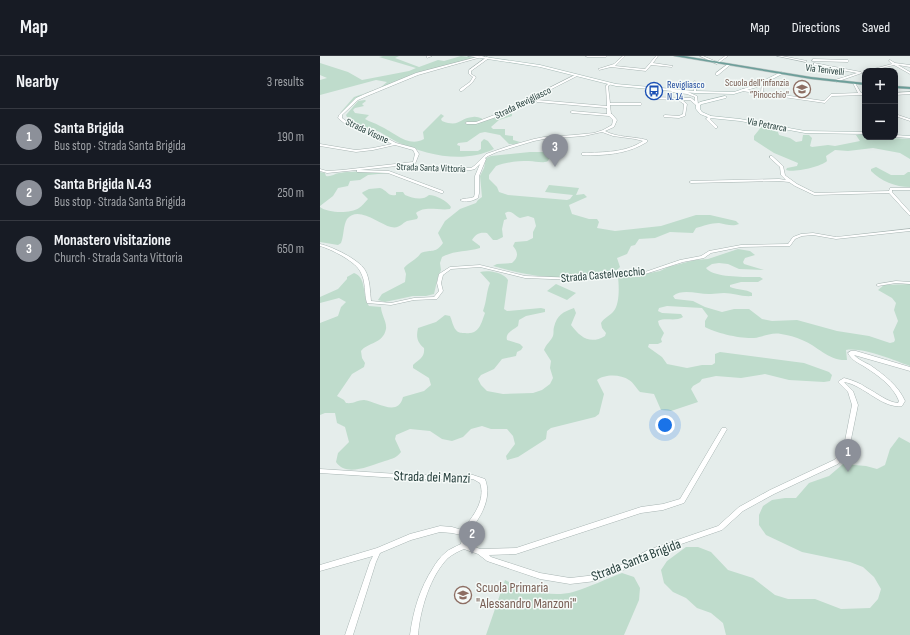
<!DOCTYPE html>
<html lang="en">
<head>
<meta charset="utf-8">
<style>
  :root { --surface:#171b24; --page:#20242c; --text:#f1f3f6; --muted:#9ea1a6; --line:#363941; --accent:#8c9099 }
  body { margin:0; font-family:"Sofia Sans Condensed",sans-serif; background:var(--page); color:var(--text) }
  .controls { position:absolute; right:12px; top:12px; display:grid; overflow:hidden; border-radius:8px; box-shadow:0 2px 10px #0003 }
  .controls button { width:36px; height:36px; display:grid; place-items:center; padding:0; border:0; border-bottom:1px solid var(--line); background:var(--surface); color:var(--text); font:20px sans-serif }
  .you { position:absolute; left:345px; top:369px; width:14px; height:14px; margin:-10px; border:3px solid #fff; border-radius:50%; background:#1a73e8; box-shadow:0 0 0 6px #1a73e833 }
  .badge { display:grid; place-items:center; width:26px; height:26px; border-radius:50%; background:var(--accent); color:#fff; font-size:13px; font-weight:700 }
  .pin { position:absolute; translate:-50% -33px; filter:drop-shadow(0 1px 2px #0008) }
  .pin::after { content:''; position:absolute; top:21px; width:14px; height:12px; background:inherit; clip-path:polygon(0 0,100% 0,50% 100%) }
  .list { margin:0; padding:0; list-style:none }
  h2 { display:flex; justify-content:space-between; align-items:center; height:52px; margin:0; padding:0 16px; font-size:17px }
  h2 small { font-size:13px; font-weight:400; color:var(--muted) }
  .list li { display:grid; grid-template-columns:26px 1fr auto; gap:12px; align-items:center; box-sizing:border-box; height:56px; padding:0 16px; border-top:1px solid var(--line) }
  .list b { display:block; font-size:15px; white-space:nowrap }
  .list p { margin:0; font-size:13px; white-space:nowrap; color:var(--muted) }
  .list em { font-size:13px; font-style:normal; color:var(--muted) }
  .map { position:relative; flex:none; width:590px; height:579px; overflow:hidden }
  header { display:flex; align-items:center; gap:24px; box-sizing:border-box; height:56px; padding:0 20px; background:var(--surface); border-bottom:1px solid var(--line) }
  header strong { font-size:19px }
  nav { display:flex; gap:22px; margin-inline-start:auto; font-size:14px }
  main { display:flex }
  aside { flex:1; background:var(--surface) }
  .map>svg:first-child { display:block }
  .green { fill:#bfdccc }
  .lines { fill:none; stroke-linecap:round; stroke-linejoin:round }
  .street-casing { stroke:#a8b5b3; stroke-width:1 }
  .secondary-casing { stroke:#a4b8b4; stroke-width:1 }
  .primary-casing { stroke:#c2c9c8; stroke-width:1 }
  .street { fill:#fff; fill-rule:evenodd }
  .secondary { fill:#fff; fill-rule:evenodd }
  .primary { fill:#6d9f9a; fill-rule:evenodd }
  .labels { text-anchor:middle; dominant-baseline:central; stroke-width:3; stroke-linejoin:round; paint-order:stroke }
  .far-street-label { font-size:10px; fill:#253e3b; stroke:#f5faf8 }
  .far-education-label { font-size:10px; fill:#785e54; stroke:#f5faf8; text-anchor:end }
  .far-transit-label { font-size:10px; fill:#164399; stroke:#f5faf8; text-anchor:start }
  .street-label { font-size:12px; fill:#253e3b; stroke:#f5faf8 }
  .near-street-label { font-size:14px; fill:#253e3b; stroke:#f5faf8 }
  .near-education-label { font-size:14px; fill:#785e54; stroke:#f5faf8; text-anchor:start }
</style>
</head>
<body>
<header>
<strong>Map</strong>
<nav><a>Map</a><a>Directions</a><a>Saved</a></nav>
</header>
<main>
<aside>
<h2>Nearby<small>3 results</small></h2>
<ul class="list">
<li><span class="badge">1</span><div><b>Santa Brigida</b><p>Bus stop · Strada Santa Brigida</p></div><em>190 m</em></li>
<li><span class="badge">2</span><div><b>Santa Brigida N.43</b><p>Bus stop · Strada Santa Brigida</p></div><em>250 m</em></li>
<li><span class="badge">3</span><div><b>Monastero visitazione</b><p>Church · Strada Santa Vittoria</p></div><em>650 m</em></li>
</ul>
</aside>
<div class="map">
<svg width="590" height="579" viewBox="0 0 590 579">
  <rect width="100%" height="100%" fill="#e5edeb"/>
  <g class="green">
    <path d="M63,0H79L75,2L99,11L118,4L124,5L141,0L156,2L100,16L62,33L43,38L37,42L23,56L20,57L34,41L60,32L67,26L56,24L0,39V24L7,22L0,19V7L28,16L42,24L89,15L96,12L59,1Z"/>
    <path d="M45,44L46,45L42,48L44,50L35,52L33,54L35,57L49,59L45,63C50,66 55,67 60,70C74,76 88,92 104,83L103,76L121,58L124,60L121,63L122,65C140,72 139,62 153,61C159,60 162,64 168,64L210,44H215L192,55V60L179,64L171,71L173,73H185V79L193,80V84L200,86L195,88H189L180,79L165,76L160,77L147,86L138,87L137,89L140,90V95H158L161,93V86L164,83L168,85L174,93C143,108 107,99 77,86C69,82 63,77 55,74C46,71 30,69 26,59L38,45Z"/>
    <path d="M442,70L457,73L459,79L470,82L476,86L482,85L483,79H489L492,82L490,90L492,91L508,89L515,90L540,85L536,79L545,78V81L590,83V103L580,97L553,92L528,95L515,94L506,100L507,105C501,111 472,117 466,114L467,112L477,110L478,107L454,97L434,84V80Z"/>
    <path d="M210,96H229L231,98L228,105C222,108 216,105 209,105C198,105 186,106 176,110L169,119V123L177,131L179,136L188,139L247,144L250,143L253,139L225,136L229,129L259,132L256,139L264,138L267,141L249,149L252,158L269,163H277L279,166L277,172L295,175L341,170L376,159H390L416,165L419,168C412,171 406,168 399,167C391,167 383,170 376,172L373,177L350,176L335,182L319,183L315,189L311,190L307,198L297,202L300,211L296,215C284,215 274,219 262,221C232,224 202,218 173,210L177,208L192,207C199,201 198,196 193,190L195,186L207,185L213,182V176L216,170L214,162L208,160L200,162C194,160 192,153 185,157L187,163L184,164L182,173L183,181L177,184H173L167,177C159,176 156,178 152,184L160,190V192C147,196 135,194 122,201L120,207L121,214L118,221L114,238L106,240H93L65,246L58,244L62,238L85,226L86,218L84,212C89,206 96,204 101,197C112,193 115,198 123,187L118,177L125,165L140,153L156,147L158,144L162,141L160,120L164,112L166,102L171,100Z"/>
    <path d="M556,111L571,119H584L588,116H590V131C575,131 561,125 551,115V113Z"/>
    <path d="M0,116L5,117L6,120C11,121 14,118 19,117C31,115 56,115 68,117L48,119L40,124L30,125L28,130L18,132L13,140L0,150Z"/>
    <path d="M60,132C67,134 68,141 76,139V136H83L85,139C92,142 103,145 109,139C116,139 127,145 131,151L130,153C119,155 105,149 96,157L98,161L97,163C94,164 90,164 87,165C81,168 79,173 71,171C59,168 38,149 27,163C23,170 24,180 21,187L18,189L0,186V151C8,157 30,158 39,152C42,150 45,146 48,143L42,137L43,136L49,133Z"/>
    <path d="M418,193L430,195L435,199L425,202L423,206L424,208L444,214L419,213L408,208L399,207L392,208L386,212C393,222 428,221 440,221L443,223L438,226H421L410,229V231C418,234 426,233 432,237V240C422,241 413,237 404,237C399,237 395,238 391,238C380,239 363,232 353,240L355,243L373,245L385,251L402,256L414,253H429L442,263L452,265L477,264L517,275L549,280L570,287L574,286L575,284L573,276L578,265L574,254L576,247L572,242L558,234L564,229L590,228V310C573,304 543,291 526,294L527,304C508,305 498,290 482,284C476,281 468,279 461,278C451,276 443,281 434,282C422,283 395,277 385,271V265L388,260L382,252L347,250L339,252L338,255L342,257L361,258L363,261C355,266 346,261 338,265L339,269L344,277L341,283L342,286L338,288H329L328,291L342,301L347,308L367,312L382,309H392L395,307V298L400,296L484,307L509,316L512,319L510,325L504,326L469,324L445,318L421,322L396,320L382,323L380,326L373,330L371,333L378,346L351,355L341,354L334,338L320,336C317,333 313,326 309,324C301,318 284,318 277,324L284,338L279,358L275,361L231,372L227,375L226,383L198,401L187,404L186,400L195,388L193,380L187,373H171L162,370L151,373L143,381L132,385L122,383L110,375L90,373L76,379L75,383L81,396C76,403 70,403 62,406C49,410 26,421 16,406L18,397L29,386L25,371L17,367L15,357H5L0,359V267L18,260L21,251L26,246L19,242L0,247V241L18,233L27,223V221L34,217C47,221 42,240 49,250L61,251C61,258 67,266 66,273C63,288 48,286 41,295L42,302L45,307L44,311L32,318L17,340L24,344L26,347C34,348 37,344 44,344C56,345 78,362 83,341L104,335L111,329L109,322L93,312V309C99,303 105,302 104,292C97,286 96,281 98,272L116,266L125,259L130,260C132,264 133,271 136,274C138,277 142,277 145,277C159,279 161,268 165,257L163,255C167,244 166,237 170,227L160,216C168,214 183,216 188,224L184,253L187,255L221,252L225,253V256L206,260L199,264L198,270C193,274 185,277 187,284L200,288L203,291L201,294L197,296L196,300L182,303L174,313L161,319L158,323L161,329L167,335L183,338L213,337L222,334L230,328L233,322L230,312L231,305L224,294C226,288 231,285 233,280C234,277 233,274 234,271C237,259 243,256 254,252L256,257L251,269C260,281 270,289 285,280L286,277L282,272L281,267C284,262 289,260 293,256C300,249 299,230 298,221L306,219H319L340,215L348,211L375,204L388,203Z"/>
    <path d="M236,228L256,237L247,244L227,235Z"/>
    <path d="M579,381L590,387V579H406L403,567L391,557L377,552L366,542L353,536L344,527L341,514L347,505L366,491H378L391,496L408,514L433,522L455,539L468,543H495L521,553L550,552L558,543L561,533L554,521L543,511L530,506L482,496L446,479L439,469V459L443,450L452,444L465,442H476L489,427L509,420L523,408L546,410L557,413L565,409L570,393Z"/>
    <path d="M302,517L314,521L320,532L319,544L304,579H166L185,524C205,534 231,542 253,536C270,531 286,523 302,517Z"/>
  </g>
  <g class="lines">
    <g class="street-casing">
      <g id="street">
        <path d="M108,0H112L107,2V0Z"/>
        <path d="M161,0H165L98,19L47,40L38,44L22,59V62L26,65L55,76L76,87L95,92L99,98L95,108L40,114L69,115L123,135V137H121L68,117L38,116H37V114L7,117L0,115V113L7,115L22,114L93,106L95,98L93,94L75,89L53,94L36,96L0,90V88L36,94L53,92L72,88L53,78L24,67L18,62L19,59L36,42L45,38L96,17Z"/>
        <path d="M266,0H287L286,1H267Z"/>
        <path d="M303,0H305L295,10L325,13L336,0H338L333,7L353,10L352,11L331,9L326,15L291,11L279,14L278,13L294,8Z"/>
        <path d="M380,0H383L397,6L405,0H408L397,8Z"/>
        <path d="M457,0H462L487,5L486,6Z"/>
        <path d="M167,1L169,2L151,15V18L156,21L152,27L142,35H140V33L150,26L153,21L149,18V14Z"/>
        <path d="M493,3L528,4L529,5L528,6L492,5Z"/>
        <path d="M570,4L575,7L590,9V11L578,9L590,16V18L574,9L550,15H546L572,8L569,5Z"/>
        <path d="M494,7L541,16L542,17L516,26L515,25V24L537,17L495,9H494Z"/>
        <path d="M408,8L410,9L398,19H396V17Z"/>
        <path d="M255,19L257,20L179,60L156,68H147L145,67L147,66H156L177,58Z"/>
        <path d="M375,25L376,26V36L375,37L374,36V26Z"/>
        <path d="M443,26L444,27L443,36L504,45L511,38L538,37L533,27L534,26L535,27L541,37H545V39L512,40L505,47L422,35L421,34L422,33L441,36L442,27Z"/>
        <path d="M289,27L291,28L288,30L290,47H321L322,48L321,49H290L291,58H292L297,64L294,71L285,75C298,82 313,80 327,84V86C308,98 284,100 262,99V97H263C284,96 305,97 323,85L315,83L293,80L282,76L264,80L224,83L214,85L177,96L168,100L165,102L166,103L159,120V137L158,142C153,145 145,147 140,144C143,142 150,143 154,141L155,137V120L160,108L155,113L151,114L85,112L83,111L85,110L151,112L154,110L166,98L189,90L214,83L224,81L254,79L274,77L283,74L292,69L293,64L289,60L252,57L250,56L252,55L287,58V52L217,46L216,45L217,44L287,50L286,30Z"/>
        <path d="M351,34L368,36L377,40L378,48L379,49L377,50L370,44H362L367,48L365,60L359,62L344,61L343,60L345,59L359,60L363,58L364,48L358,44L330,43L329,42V41L371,42L375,45V41L367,38L352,36L351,35Z"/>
        <path d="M590,36V38L575,39V37Z"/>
        <path d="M575,58L590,63V65L575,60Z"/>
        <path d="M389,60H391L392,61L390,63L397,70V72H395L386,63Z"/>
        <path d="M450,100H452L463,110L465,119L466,120L477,128L495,137L569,135L570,132H590V134H572V136L590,156V159H589L569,137L494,139L475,130L469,126L459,125L371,127L369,126L371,125L459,123L466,124L461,119L460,111L450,102Z"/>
        <path d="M590,173V175L516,183L493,179L482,180L475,183L470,190H469L421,191L391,197L384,202L363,206L325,218H295L257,224L205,222L160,211L131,213L123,219L121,227L123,235L117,243L94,244L71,249L47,247C44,237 46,226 41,217C37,206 11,193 0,190V188C13,191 38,203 45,214C50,223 50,235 51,245L71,247L94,242L114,241L119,235L117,227L119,218L130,211L160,209L205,220L257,222L295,216H325L360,204L381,200L389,195L421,189L468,188L473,181L481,178L493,177L516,181Z"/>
        <path d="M576,225L590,226V228L576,227L558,230L556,229L558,228Z"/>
        <path d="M531,295H536L590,311V315L534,299C539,304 544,306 550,309C564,319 578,329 585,345L582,350C562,353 544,329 524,326L533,335L538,349L528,398L518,408L454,438L423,455L402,474L332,498L303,514L276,525L250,528L220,523L167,505L158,498L144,493C139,495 133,498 128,502C110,520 100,554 98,579H90C93,555 100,532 113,512C116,507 120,501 125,497C129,493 135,491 141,488L142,482L141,479L132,477L120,476L91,484L60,497L56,506L33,579H25L50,506L53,500L0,515V509L57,492L90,478L120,470L132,471L142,474C153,461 166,444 160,427L153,423H93L0,417V413L93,419H153L165,423C173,443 159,464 147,478L148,482V488L160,493L196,492L321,451L343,448L360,443L402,372H406L407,373L364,447L343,454L321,457L196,498L169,499L171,501L220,517L250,522L276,519L299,510L328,494L398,470L419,451L450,434L514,404L523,395L532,349L528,336L518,326L519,325L524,322C532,324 540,327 547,332C557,337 567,346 578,347L579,345C573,330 559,320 545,311C539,307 532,305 528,297Z"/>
      </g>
    </g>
    <g class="secondary-casing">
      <g id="secondary">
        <path d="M148,0H158L220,9L296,28L375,35L414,36L435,29L461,16L464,17L437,31L414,38L375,37L296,30L220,11Z"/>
        <path d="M405,40L407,41L406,42L382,48L380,49V53L382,56L391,60L420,63L485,75L545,76V78L485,77L420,65L390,62L380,58L376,53V49L380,46Z"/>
        <path d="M575,79L590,80V82L574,81H575Z"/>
      </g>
    </g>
    <g class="primary-casing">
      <g id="primary">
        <path d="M354,0H364L491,21L545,27V29L491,23Z"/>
        <path d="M575,30L590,31V33L575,32Z"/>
      </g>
    </g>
    <use href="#street" class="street"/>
    <use href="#secondary" class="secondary"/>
    <use href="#primary" class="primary"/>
  </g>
  <defs>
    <g id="school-ring" transform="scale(0.9)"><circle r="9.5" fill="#f5faf8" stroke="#8d6e63" stroke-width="1.5"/><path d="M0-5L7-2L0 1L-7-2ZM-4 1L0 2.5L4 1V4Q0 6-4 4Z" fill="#8d6e63"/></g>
    <g id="bus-ring" transform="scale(0.9)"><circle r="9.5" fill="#f5faf8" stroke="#1a4fb4" stroke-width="1.5"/><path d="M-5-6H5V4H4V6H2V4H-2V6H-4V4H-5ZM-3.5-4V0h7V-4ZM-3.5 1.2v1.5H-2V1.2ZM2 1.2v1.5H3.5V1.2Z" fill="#1a4fb4"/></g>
  </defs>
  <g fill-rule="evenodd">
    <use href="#school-ring" x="482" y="33"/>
    <use href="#bus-ring" x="334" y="35"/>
    <use href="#school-ring" x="143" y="539"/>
  </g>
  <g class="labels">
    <g class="far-street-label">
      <text transform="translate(505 14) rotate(7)">Via Tenivelli</text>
      <text transform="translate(203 47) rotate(-26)">Strada Revigliasco</text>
      <text transform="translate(447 69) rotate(11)">Via Petrarca</text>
      <text transform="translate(47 75) rotate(25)">Strada Visone</text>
      <text transform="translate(111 112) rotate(2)">Strada Santa Vittoria</text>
    </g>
    <g class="far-education-label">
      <text x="469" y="27">Scuola dell’infanzia<tspan x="469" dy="12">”Pinocchio"</tspan></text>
    </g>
    <g class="far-transit-label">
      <text x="347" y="29">Revigliasco<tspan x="347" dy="12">N. 14</tspan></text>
    </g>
    <g class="street-label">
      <text transform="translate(283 219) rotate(-5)">Strada Castelvecchio</text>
    </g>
    <g class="near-street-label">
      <text transform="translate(112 421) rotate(2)">Strada dei Manzi</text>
      <text transform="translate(316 504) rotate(-21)">Strada Santa Brigida</text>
    </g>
    <g class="near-education-label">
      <text x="156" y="531">Scuola Primaria<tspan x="156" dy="16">"Alessandro Manzoni"</tspan></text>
    </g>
  </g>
</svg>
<div class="controls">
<button>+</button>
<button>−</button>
</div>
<div class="you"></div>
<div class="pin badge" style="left:528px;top:416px">1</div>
<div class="pin badge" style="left:152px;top:498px">2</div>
<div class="pin badge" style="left:235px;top:111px">3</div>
</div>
</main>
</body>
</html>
